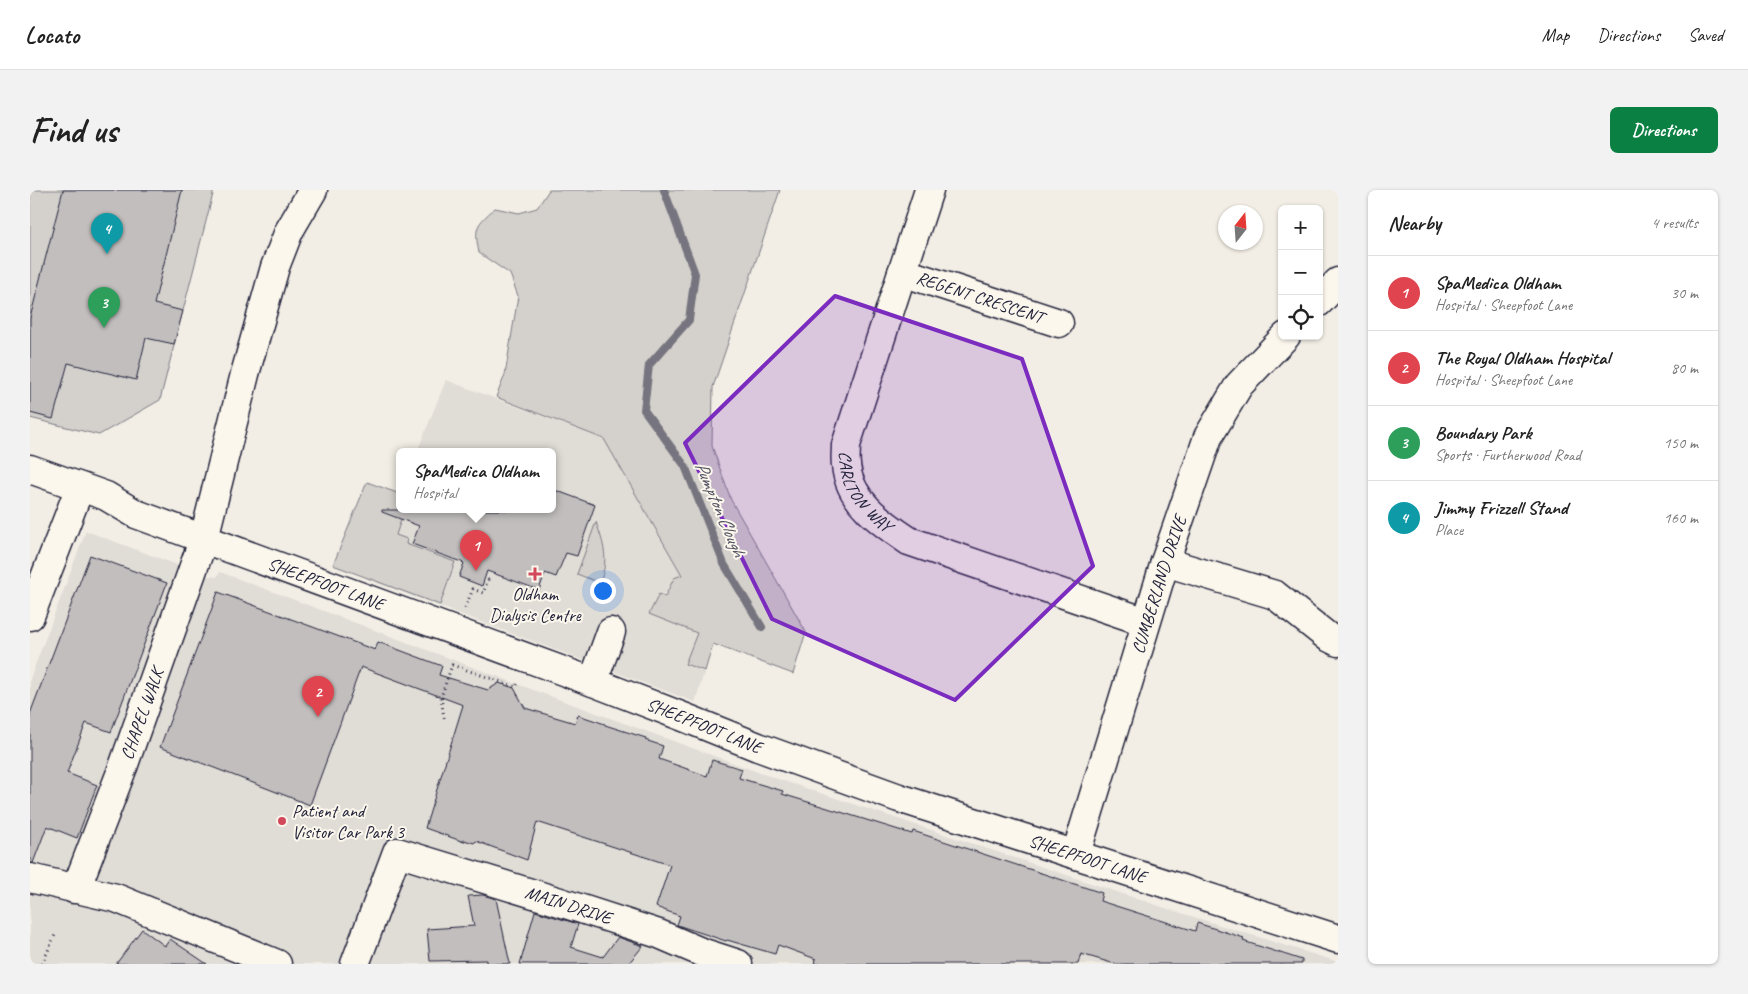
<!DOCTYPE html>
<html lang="en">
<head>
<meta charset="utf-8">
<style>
  :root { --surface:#fff; --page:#f2f2f2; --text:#222; --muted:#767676; --line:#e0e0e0; --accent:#0b8043 }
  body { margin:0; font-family:Caveat,sans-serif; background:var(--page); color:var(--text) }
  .controls { position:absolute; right:15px; top:15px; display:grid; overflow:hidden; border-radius:8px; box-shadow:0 1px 4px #0004 }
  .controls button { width:45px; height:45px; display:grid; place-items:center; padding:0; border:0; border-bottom:1px solid var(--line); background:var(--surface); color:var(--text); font:25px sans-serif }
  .compass { position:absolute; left:1188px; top:15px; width:45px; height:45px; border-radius:50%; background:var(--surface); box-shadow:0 1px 4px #0004; rotate:17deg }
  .you { position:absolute; left:572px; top:400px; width:18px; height:18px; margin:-12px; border:4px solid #fff; border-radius:50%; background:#1a73e8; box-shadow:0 0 0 8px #1a73e833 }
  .badge { display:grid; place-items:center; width:32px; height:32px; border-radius:50%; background:var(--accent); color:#fff; font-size:16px; font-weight:700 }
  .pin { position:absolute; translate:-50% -41px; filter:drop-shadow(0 1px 2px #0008) }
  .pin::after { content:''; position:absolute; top:26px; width:18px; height:15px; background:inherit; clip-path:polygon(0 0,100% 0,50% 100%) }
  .popup { position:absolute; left:366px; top:258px; width:160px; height:65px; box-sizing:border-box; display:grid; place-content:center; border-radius:8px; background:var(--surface); filter:drop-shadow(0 1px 4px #0005); font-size:16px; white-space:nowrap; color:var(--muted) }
  .popup b { font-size:19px; color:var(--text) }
  .popup::after { content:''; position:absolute; left:50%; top:100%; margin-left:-10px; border:10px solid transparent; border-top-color:var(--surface) }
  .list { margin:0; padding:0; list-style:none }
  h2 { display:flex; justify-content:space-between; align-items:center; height:65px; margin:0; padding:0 20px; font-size:21px }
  h2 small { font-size:16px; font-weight:400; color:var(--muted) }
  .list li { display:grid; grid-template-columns:32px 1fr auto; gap:15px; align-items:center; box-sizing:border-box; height:75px; padding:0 20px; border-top:1px solid var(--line) }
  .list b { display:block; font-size:19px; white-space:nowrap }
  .list p { margin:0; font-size:16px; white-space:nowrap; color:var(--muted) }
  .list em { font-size:16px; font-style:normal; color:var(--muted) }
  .icon { flex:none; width:28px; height:28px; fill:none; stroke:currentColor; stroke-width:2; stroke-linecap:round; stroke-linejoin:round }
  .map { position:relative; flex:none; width:1308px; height:774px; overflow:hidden; border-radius:8px }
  header { display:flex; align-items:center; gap:30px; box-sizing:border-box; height:70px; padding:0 25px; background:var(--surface); border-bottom:1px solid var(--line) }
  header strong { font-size:24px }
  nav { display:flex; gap:28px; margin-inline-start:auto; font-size:18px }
  .intro { display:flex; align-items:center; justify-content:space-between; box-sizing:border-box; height:120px; padding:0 30px }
  h1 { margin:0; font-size:35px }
  .button { padding:12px 22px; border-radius:8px; background:var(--accent); color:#fff; font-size:18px; font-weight:700 }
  main { display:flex; gap:30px; padding:0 30px }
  aside { flex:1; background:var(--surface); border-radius:8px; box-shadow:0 1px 4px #0004 }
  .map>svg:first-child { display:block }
  .built { fill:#e0dcd6 }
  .green { fill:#d4d1cc; stroke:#7b7a84 }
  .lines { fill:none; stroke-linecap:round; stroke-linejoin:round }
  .stream { stroke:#76747f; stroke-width:8 }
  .building { fill:#c2bebe; stroke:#22223b }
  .minor-casing { stroke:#22223b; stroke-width:31 }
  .path { stroke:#22223b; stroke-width:3; stroke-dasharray:1 4; stroke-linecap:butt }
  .minor { stroke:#fbf7ec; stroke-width:28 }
  .marked { fill:#7b2cbf; fill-opacity:0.2; stroke:#7b2cbf; stroke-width:4; stroke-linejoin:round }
  .poi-dot { fill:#d1495b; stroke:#fbf7ec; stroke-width:2 }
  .labels { text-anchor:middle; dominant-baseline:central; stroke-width:4; stroke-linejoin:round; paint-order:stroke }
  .street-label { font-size:18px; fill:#22223b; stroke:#fbf7ec }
  .poi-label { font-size:18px; fill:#22223b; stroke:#fbf7ec }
  .water-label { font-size:19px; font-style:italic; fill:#535263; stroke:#fbf7ec }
</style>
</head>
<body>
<header>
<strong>Locato</strong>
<nav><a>Map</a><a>Directions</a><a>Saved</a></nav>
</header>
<div class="intro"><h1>Find us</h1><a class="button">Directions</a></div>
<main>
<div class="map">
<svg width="1308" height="774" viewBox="0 0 1308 774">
  <rect width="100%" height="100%" fill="#f2eee5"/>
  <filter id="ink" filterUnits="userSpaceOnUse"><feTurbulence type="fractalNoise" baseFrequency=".02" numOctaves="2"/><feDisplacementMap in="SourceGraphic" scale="10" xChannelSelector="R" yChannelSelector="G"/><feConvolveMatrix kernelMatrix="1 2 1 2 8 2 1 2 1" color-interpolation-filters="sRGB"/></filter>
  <g filter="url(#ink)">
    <g class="built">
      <path d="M416,190L574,249L683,440V454L665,512L337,389L370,307V320H522V262H387Z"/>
      <path d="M56,341L177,386L187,387L190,382L487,494L733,584L1138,719L1308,772V774H0V489Z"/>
    </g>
    <g class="green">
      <path d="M0,0H184L130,210L69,245L0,228Z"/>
      <path d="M519,0H750L683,197L682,256L701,310L776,442L763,484L683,454L675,481L655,474L667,443L619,424L629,404L635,407L644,388L652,385L574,249L466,207L475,185L488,106L480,84L449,63C444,37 446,35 465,18L489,23L507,18Z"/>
      <path d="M337,292L370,304V320H374L366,345L377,349L376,354L425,372L410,415L303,375Z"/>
      <path d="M566,332C574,355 579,369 570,393L547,384Z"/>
    </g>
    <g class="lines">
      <path class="stream" d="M634,0L665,84L659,130L619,175L614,220L655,276L694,374L732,437"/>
    </g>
    <g class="building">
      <path d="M33,0H152L124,114L153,121L144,154L116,148L106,190L38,173L23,229L0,223V128Z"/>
      <path d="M522,299L565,315L547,366L536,363L526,387L515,383L509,400L457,381L452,396L429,387L434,373L382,354L389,336L352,322V320H522Z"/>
      <path d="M60,365L137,393L81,542L56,533L37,583L67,595L47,648L17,636L3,673H0V524Z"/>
      <path d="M188,402L345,460L348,452L412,476L409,485L458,500L469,493L484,498L495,518L545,533L548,525L575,534V535L616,548L615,550L633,556L629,569L677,586L682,570L712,579L709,588L753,601L752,604L882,644L883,641L1072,703L1070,711L1165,741L1167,733L1214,748L1213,751L1272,770V774H1085L1051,764L1048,774H785L786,769L748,755L745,764L697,750L696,751L647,735L650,726L626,717L640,675L507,632L497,670L446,651L444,653L434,650V652L395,638L433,515L331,477L280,615L130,557Z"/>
      <path d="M453,705L466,709L480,774H456V770L400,771L397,739L444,736L438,706Z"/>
      <path d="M505,721L548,734L541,757L573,767L588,747L613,756L598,774H490Z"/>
      <path d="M112,739L135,756L140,749L177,774H86Z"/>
    </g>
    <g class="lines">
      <g class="minor-casing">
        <g id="minor">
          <path id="s1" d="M899,0L816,255C816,262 815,268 816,275C819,311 852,333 879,351L1116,432"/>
          <path id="s2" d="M872,82L1029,133"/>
          <path d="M1289,112L1308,92"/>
          <path id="s3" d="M0,279L76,306L106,324L563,492L656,528L728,557L869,608L1308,749"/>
          <path d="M1135,372L1245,405L1298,447L1308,452"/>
          <path d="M0,426L50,297"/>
          <path d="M563,492L581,442"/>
          <path id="s4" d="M1046,664L1135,372L1178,247L1209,195L1256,146"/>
          <path d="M0,688L86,708L247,774"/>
          <path id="s5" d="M44,699L51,686L93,577L174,348L215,184L245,77L259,41L283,0"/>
          <path id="s6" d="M325,774L367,662L530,712L629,744L671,762L708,774"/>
        </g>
      </g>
      <g class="path">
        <path d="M435,418L443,399L453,403L458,390L454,388"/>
        <path d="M414,528L411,507L422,475L486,497L488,492"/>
        <path d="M12,774L25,745"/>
      </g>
      <use href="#minor" class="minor"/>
    </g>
  </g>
  <path class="marked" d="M805,106L992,169L1063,376L925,510L742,429L655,253Z"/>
  <g class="poi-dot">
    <path d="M502.5 376.5h5v5h5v5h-5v5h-5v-5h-5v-5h5z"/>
    <circle cx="252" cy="631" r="5"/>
  </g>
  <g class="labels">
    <g class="street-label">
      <text stroke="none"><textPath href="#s2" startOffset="82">REGENT CRESCENT</textPath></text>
      <text stroke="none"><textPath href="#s1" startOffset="321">CARLTON WAY</textPath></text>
      <text stroke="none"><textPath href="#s3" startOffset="318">SHEEPFOOT LANE</textPath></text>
      <text stroke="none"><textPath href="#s4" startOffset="282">CUMBERLAND DRIVE</textPath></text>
      <text stroke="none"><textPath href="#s5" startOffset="188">CHAPEL WALK</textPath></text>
      <text stroke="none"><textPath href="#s3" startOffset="722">SHEEPFOOT LANE</textPath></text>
      <text stroke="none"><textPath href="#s3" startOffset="1128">SHEEPFOOT LANE</textPath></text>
      <text stroke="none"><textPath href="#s6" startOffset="299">MAIN DRIVE</textPath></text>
    </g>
    <g class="poi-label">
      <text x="505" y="404">Oldham<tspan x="505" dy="21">Dialysis Centre</tspan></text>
      <text x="262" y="621" text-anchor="start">Patient and<tspan x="262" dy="21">Visitor Car Park 3</tspan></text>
    </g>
    <g class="water-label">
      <text transform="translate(690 319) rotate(67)">Pumpton Clough</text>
    </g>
  </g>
</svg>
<div class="controls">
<button>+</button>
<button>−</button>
<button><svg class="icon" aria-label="locate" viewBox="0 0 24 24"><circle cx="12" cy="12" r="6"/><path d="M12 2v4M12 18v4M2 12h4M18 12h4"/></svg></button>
</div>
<svg class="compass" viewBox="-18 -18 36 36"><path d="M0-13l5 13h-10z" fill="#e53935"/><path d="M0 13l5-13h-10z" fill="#767676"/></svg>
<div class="you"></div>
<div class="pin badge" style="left:446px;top:381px;background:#e0444e">1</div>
<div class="popup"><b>SpaMedica Oldham</b>Hospital</div>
<div class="pin badge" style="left:288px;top:527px;background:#e0444e">2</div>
<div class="pin badge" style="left:74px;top:138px;background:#2e9e5b">3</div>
<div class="pin badge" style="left:77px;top:64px;background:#0f9aa8">4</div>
</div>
<aside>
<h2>Nearby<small>4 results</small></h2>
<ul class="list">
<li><span class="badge" style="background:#e0444e">1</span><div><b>SpaMedica Oldham</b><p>Hospital · Sheepfoot Lane</p></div><em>30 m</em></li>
<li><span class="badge" style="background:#e0444e">2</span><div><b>The Royal Oldham Hospital</b><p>Hospital · Sheepfoot Lane</p></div><em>80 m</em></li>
<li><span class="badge" style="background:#2e9e5b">3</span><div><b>Boundary Park</b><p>Sports · Furtherwood Road</p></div><em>150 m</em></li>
<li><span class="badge" style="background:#0f9aa8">4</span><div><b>Jimmy Frizzell Stand</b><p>Place</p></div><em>160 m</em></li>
</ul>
</aside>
</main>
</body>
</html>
